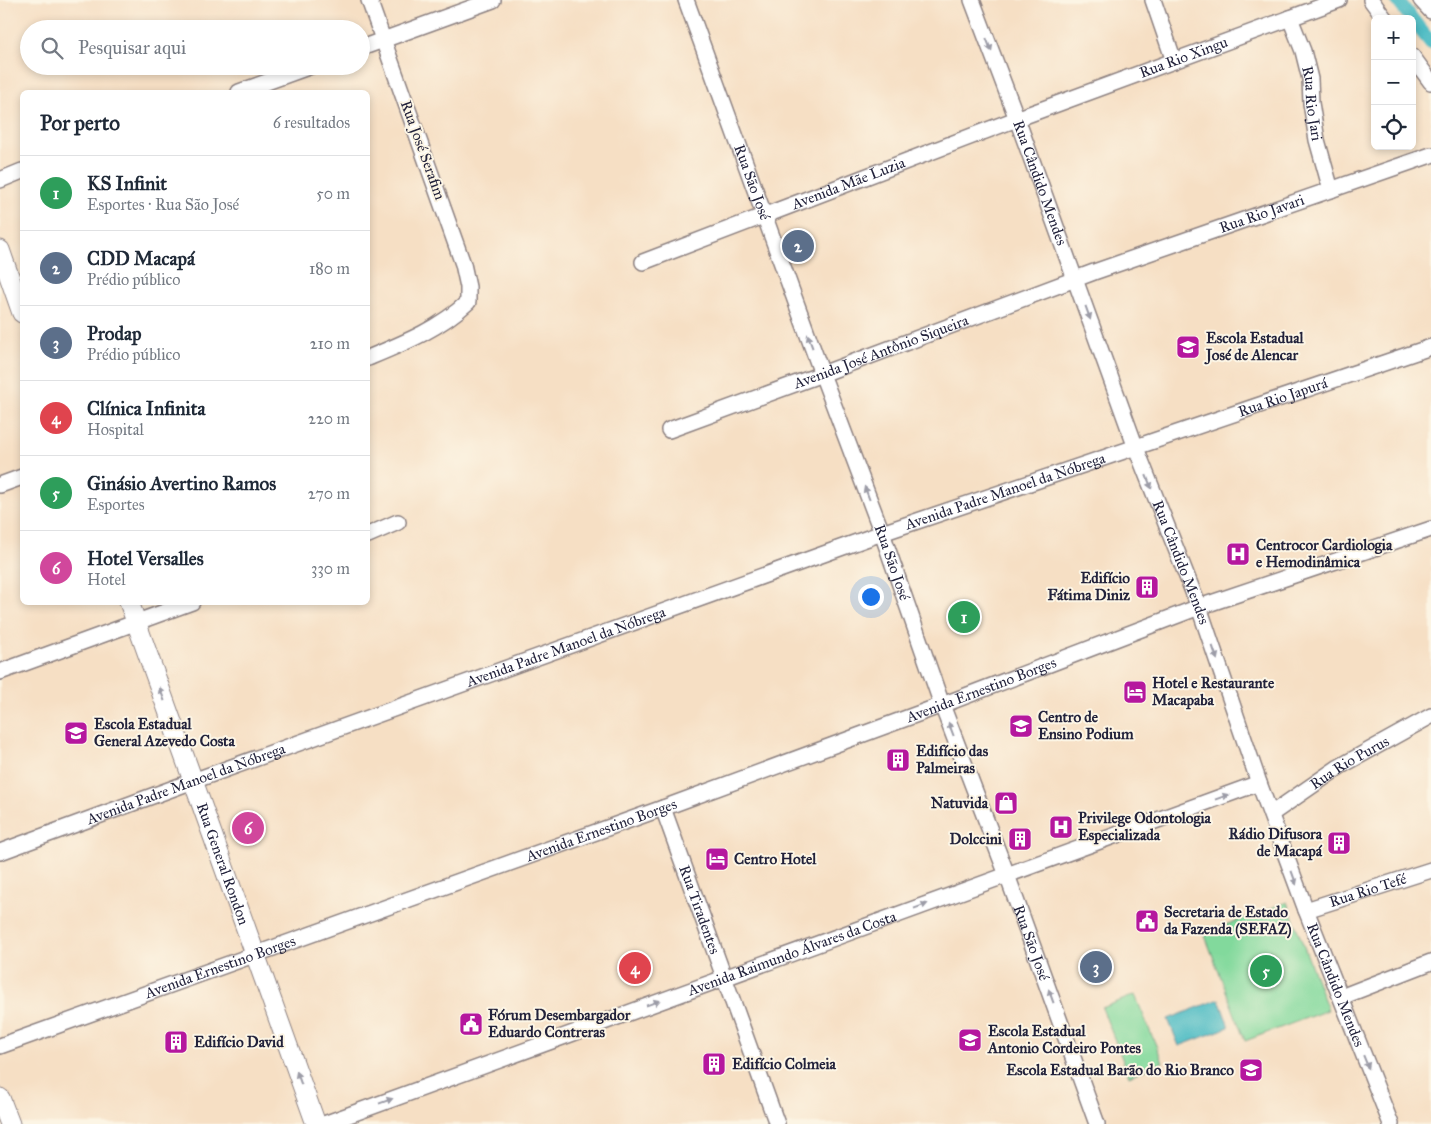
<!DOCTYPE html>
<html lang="pt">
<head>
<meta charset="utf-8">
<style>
  :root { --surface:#fff; --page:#f2f2f3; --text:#1f2937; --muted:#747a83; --line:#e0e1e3; --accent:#b5179e }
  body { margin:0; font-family:"IM FELL Great Primer",serif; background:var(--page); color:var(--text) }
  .controls { position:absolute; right:15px; top:15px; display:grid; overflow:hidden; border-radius:8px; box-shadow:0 2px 8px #0003 }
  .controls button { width:45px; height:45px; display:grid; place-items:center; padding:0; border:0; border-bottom:1px solid var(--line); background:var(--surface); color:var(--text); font:25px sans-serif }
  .you { position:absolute; left:870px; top:596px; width:18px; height:18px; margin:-12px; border:4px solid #fff; border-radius:50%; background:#1a73e8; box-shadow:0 0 0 8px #1a73e833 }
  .badge { display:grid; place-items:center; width:32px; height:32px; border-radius:50%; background:var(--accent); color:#fff; font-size:16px; font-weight:700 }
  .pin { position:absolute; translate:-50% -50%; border:2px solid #fff; box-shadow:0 1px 5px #0006 }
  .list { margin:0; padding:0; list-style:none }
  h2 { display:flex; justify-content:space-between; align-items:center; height:65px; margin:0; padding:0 20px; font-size:21px }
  h2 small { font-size:16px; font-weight:400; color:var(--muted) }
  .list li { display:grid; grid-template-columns:32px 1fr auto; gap:15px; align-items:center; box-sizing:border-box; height:75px; padding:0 20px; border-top:1px solid var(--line) }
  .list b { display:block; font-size:19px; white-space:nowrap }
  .list p { margin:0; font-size:16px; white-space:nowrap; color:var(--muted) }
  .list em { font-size:16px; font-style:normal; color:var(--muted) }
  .icon { flex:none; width:28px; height:28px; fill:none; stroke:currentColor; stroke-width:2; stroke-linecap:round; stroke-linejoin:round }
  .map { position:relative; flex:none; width:1431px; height:1124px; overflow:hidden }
  .search { position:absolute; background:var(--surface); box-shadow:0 2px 8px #0003; left:20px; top:20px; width:350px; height:55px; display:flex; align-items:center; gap:12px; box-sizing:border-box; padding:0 18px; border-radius:28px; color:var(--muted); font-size:19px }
  .panel { position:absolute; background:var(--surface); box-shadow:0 2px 8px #0003; left:20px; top:90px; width:350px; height:515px; border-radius:8px }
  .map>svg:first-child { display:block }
  .green { fill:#82d99c; stroke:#527e6c }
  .water { fill:#4ebcc4; stroke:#386f80 }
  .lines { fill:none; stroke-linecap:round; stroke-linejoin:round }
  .canal { stroke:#4ebcc4; stroke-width:14 }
  .minor-casing { stroke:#8c8080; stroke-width:18 }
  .major-casing { stroke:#8c8080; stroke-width:21 }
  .minor { stroke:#fff; stroke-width:15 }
  .major { stroke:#fff; stroke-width:19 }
  .oneway { fill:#9c9ca7 }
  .labels { text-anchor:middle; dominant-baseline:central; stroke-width:4; stroke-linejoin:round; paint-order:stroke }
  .street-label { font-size:15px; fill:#22223b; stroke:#fcf5e5 }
  .poi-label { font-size:15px; font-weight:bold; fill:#22223b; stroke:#fcf5e5; text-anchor:start }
</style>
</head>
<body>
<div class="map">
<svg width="1431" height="1124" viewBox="0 0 1431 1124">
  <rect width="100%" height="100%" fill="#fcf5e5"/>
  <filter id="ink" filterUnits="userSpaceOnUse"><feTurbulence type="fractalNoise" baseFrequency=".02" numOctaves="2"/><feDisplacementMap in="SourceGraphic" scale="10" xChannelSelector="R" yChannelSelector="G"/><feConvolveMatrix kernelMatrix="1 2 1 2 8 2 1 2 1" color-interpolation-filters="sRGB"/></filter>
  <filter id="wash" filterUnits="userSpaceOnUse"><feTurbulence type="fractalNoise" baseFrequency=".0096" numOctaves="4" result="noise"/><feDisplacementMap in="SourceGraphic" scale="20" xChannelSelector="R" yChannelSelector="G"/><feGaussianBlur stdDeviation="1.12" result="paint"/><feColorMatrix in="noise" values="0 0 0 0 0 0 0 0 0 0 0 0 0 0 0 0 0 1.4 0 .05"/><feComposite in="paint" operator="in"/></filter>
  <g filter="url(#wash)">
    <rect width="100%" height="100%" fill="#f6dfc4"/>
    <g class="green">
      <path d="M1287,902L1328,1010L1245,1041L1204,933Z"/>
      <path d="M1135,995L1163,1062L1129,1076L1102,1008Z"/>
    </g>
    <path class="water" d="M1219,999L1229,1027L1179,1046L1168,1019Z"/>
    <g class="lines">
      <g class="canal">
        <path d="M1397,0L1412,19"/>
        <path d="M1412,19L1431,43"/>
      </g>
    </g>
  </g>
  <g filter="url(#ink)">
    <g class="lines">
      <g class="minor-casing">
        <g id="minor">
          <path id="s1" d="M686,0L822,374L882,533L942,705L1007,875L1097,1124"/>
          <path id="s2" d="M972,0L1017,119L1136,448L1199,607L1259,783L1306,910L1391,1124"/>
          <path d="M1153,0L1174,61"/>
          <path d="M1371,0L1385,19"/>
          <path d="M1421,0L1431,11"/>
          <path id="s3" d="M1290,18L1303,51L1310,79L1311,103L1317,140L1331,190"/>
          <path d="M361,48L493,0"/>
          <path d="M1412,56L1431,82"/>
          <path d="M239,92L311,66"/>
          <path d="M0,180L22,171"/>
          <path id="s4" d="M643,262L1027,115L1339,0"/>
          <path d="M368,358C404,343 439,329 468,302V287L463,264L369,0"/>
          <path id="s5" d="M669,430L822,374L1094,272L1431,155"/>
          <path d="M0,485L22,477"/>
          <path d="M368,535L398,522"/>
          <path d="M0,672L192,602"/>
          <path id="s6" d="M663,808L777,1124"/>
          <path id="s7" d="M1271,814L1339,767L1431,716"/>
          <path id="s8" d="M0,852L193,781L882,533L1431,347"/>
          <path id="s9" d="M1306,910L1431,870"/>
          <path d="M1341,997L1431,962"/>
          <path id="s10" d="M0,1046L663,808L942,705L1199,607L1431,529"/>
          <path id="s11" d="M324,1124L1259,783"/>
        </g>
      </g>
      <g class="major-casing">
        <g id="major">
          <path d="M0,250L22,313"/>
          <path id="s12" d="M129,602L316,1124"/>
          <path d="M0,1098L10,1124"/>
        </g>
      </g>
      <use href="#minor" class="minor"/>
      <use href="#major" class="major"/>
    </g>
    <defs><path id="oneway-solid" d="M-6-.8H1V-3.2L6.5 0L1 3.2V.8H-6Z" transform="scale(1.25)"/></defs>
    <g class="oneway">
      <use href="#oneway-solid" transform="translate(989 45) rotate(69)"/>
      <use href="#oneway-solid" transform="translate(1088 313) rotate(70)"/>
      <use href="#oneway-solid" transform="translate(810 341) rotate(-110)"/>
      <use href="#oneway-solid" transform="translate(1149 482) rotate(68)"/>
      <use href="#oneway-solid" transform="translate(867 493) rotate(-111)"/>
      <use href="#oneway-solid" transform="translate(1215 653) rotate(71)"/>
      <use href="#oneway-solid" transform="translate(162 694) rotate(-110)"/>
      <use href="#oneway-solid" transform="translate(951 729) rotate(-111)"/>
      <use href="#oneway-solid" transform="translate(1222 797) rotate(-20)"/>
      <use href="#oneway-solid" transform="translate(1294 878) rotate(70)"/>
      <use href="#oneway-solid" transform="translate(921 906) rotate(-20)"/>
      <use href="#oneway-solid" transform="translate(1051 996) rotate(-110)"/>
      <use href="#oneway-solid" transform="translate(653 1003) rotate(-20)"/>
      <use href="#oneway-solid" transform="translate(1366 1062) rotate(68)"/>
      <use href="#oneway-solid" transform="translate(299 1078) rotate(-110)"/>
      <use href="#oneway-solid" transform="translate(386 1101) rotate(-20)"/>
    </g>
  </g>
  <defs>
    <g id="school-square" transform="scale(1.25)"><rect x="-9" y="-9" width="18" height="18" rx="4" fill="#b5179e" stroke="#fcf5e5"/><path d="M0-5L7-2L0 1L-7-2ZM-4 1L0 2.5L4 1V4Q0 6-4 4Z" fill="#fff"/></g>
    <g id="hospital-square" transform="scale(1.25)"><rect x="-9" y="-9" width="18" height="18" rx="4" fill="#b5179e" stroke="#fcf5e5"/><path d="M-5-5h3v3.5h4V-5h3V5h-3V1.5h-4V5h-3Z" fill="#fff"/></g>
    <g id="building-square" transform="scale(1.25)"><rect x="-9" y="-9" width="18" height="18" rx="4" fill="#b5179e" stroke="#fcf5e5"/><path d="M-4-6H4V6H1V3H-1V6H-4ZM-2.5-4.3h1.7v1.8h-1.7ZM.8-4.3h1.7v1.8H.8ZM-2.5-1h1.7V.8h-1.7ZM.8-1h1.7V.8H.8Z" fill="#fff"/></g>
    <g id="hotel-square" transform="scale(1.25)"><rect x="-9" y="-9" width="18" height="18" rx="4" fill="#b5179e" stroke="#fcf5e5"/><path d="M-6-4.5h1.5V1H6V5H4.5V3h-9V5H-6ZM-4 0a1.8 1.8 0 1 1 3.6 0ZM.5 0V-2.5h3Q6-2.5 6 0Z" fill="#fff"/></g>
    <g id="shop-square" transform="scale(1.25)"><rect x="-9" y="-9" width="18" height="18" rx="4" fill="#b5179e" stroke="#fcf5e5"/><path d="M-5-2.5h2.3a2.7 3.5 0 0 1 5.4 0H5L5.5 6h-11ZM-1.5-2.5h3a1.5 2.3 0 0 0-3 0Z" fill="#fff"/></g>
    <g id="civic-square" transform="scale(1.25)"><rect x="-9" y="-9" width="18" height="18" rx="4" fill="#b5179e" stroke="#fcf5e5"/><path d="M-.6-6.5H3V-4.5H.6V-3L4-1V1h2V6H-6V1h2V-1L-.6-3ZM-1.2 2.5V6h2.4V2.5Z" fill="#fff"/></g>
  </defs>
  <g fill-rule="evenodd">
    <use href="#school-square" x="1188" y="347"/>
    <use href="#hospital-square" x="1238" y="554"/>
    <use href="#building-square" x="1147" y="587"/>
    <use href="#hotel-square" x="1135" y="692"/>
    <use href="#school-square" x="1021" y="726"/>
    <use href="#school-square" x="76" y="733"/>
    <use href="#building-square" x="898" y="760"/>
    <use href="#shop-square" x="1006" y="803"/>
    <use href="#hospital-square" x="1061" y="827"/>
    <use href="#building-square" x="1020" y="839"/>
    <use href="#building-square" x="1339" y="843"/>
    <use href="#hotel-square" x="717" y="859"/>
    <use href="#civic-square" x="1147" y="921"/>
    <use href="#civic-square" x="471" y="1024"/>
    <use href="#school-square" x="970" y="1040"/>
    <use href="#building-square" x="176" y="1042"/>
    <use href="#building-square" x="714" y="1064"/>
    <use href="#school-square" x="1251" y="1070"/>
  </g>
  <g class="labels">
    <g class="street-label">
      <text stroke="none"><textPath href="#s4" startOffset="578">Rua Rio Xingu</textPath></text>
      <text stroke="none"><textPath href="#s3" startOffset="89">Rua Rio Jari</textPath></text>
      <text transform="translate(423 150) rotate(70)">Rua José Serafim</text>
      <text stroke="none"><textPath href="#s1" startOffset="194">Rua São José</textPath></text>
      <text stroke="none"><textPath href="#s4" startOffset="220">Avenida Mãe Luzia</textPath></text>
      <text stroke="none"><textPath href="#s2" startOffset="195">Rua Cândido Mendes</textPath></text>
      <text stroke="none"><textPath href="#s5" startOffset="631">Rua Rio Javari</textPath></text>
      <text stroke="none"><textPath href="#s5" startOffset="226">Avenida José Antônio Siqueira</textPath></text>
      <text stroke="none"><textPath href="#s8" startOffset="1361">Rua Rio Japurá</textPath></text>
      <text stroke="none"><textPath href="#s8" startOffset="1068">Avenida Padre Manoel da Nóbrega</textPath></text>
      <text stroke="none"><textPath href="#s1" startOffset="599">Rua São José</textPath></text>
      <text stroke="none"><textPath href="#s2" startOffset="600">Rua Cândido Mendes</textPath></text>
      <text stroke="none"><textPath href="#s8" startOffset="602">Avenida Padre Manoel da Nóbrega</textPath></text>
      <text stroke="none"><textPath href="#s10" startOffset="1044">Avenida Ernestino Borges</textPath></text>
      <text stroke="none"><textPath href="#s7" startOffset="94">Rua Rio Purus</textPath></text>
      <text stroke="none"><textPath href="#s8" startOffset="198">Avenida Padre Manoel da Nóbrega</textPath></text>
      <text stroke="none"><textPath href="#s10" startOffset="639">Avenida Ernestino Borges</textPath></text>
      <text stroke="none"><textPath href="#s12" startOffset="278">Rua General Rondon</textPath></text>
      <text stroke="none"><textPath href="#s9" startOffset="65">Rua Rio Tefé</textPath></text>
      <text stroke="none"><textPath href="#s6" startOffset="108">Rua Tiradentes</textPath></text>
      <text stroke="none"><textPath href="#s1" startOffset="1004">Rua São José</textPath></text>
      <text stroke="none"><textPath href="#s11" startOffset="498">Avenida Raimundo Álvares da Costa</textPath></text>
      <text stroke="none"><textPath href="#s10" startOffset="234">Avenida Ernestino Borges</textPath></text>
      <text stroke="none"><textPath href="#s2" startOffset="1050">Rua Cândido Mendes</textPath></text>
    </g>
    <g class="poi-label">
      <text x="1206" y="338">Escola Estadual<tspan x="1206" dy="17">José de Alencar</tspan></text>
      <text x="1256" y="545">Centrocor Cardiologia<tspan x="1256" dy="17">e Hemodinâmica</tspan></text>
      <text x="1130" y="578" text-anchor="end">Edifício<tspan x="1130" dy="17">Fátima Diniz</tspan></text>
      <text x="1152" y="683">Hotel e Restaurante<tspan x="1152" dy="17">Macapaba</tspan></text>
      <text x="1038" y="717">Centro de<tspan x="1038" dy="17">Ensino Podium</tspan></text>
      <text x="94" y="724">Escola Estadual<tspan x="94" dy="17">General Azevedo Costa</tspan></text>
      <text x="916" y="751">Edifício das<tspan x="916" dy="17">Palmeiras</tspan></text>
      <text x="988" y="803" text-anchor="end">Natuvida</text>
      <text x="1078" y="818">Privilege Odontologia<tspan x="1078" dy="17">Especializada</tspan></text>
      <text x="1322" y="834" text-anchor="end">Rádio Difusora<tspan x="1322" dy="17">de Macapá</tspan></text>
      <text x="1002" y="839" text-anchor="end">Dolccini</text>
      <text x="734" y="859">Centro Hotel</text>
      <text x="1164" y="912">Secretaria de Estado<tspan x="1164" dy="17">da Fazenda (SEFAZ)</tspan></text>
      <text x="488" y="1015">Fórum Desembargador<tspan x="488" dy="17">Eduardo Contreras</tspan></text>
      <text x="988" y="1031">Escola Estadual<tspan x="988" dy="17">Antonio Cordeiro Pontes</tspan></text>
      <text x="194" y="1042">Edifício David</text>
      <text x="732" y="1064">Edifício Colmeia</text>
      <text x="1234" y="1070" text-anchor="end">Escola Estadual Barão do Rio Branco</text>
    </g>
  </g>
</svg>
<div class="controls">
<button>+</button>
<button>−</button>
<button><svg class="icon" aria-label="locate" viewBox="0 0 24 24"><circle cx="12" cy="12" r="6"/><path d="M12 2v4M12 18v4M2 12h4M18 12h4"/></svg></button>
</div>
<div class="you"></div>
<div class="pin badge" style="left:964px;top:617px;background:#2e9e5b">1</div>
<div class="pin badge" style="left:798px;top:246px;background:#5c6f8a">2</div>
<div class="pin badge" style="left:1096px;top:967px;background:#5c6f8a">3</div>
<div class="pin badge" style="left:635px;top:968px;background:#e0444e">4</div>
<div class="pin badge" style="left:1266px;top:971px;background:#2e9e5b">5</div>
<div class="pin badge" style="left:248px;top:828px;background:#d1479c">6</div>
<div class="search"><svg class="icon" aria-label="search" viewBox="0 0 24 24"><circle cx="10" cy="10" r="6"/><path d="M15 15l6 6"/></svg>Pesquisar aqui</div>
<section class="panel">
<h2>Por perto<small>6 resultados</small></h2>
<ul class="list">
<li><span class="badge" style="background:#2e9e5b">1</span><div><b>KS Infinit</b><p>Esportes · Rua São José</p></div><em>50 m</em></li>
<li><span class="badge" style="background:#5c6f8a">2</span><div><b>CDD Macapá</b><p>Prédio público</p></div><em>180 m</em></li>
<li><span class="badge" style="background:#5c6f8a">3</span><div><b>Prodap</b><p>Prédio público</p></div><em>210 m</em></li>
<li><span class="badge" style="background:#e0444e">4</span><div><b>Clínica Infinita</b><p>Hospital</p></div><em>220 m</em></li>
<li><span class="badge" style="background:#2e9e5b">5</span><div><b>Ginásio Avertino Ramos</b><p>Esportes</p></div><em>270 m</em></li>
<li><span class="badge" style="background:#d1479c">6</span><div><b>Hotel Versalles</b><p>Hotel</p></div><em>330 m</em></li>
</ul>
</section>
</div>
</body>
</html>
